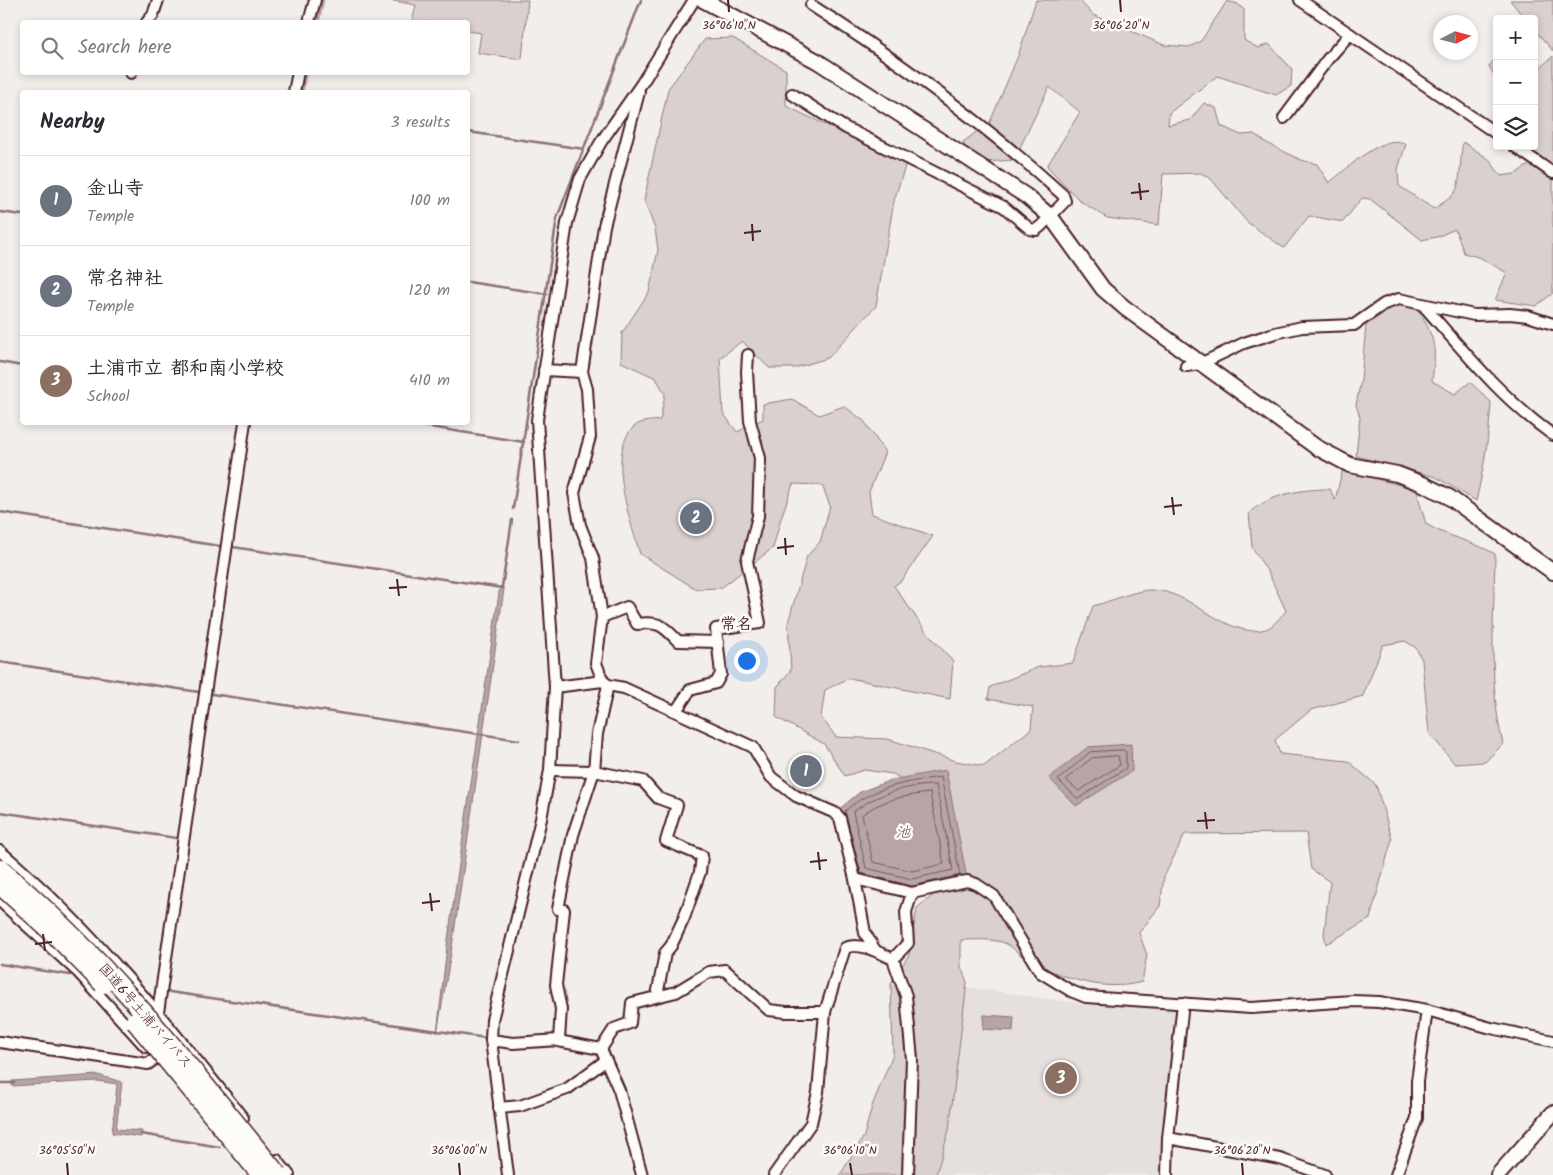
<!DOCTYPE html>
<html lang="en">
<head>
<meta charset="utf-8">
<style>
  :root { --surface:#fff; --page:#f7f7f7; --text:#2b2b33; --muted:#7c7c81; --line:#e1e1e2; --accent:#b45309 }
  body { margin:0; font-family:Kalam,"Klee One",sans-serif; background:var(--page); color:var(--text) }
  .controls { position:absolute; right:15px; top:15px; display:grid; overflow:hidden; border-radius:5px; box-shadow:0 2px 8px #0003 }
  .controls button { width:45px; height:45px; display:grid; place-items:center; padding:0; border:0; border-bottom:1px solid var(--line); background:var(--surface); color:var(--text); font:25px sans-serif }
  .compass { position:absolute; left:1433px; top:15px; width:45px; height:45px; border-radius:50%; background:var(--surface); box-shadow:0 2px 8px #0003; rotate:84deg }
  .you { position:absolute; left:746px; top:660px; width:18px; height:18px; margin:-12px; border:4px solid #fff; border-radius:50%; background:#1a73e8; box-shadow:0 0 0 8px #1a73e833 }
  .badge { display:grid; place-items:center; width:32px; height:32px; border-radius:50%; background:var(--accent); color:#fff; font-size:16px; font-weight:700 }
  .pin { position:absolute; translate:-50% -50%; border:2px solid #fff; box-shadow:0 1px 5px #0006 }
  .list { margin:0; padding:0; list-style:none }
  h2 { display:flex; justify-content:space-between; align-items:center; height:65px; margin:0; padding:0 20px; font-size:21px }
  h2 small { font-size:16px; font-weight:400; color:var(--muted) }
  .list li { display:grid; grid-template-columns:32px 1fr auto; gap:15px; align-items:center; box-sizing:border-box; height:90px; padding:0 20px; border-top:1px solid var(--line) }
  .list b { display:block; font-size:19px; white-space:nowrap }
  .list p { margin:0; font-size:16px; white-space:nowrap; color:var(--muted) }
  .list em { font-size:16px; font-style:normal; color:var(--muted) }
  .icon { flex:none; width:28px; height:28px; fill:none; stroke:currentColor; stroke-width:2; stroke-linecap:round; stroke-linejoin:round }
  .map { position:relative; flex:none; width:1553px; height:1175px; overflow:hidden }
  .search { position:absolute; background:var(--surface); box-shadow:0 2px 8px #0003; left:20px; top:20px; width:450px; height:55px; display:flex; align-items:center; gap:12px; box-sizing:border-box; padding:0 18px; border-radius:5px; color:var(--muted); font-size:19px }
  .panel { position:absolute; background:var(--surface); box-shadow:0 2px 8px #0003; left:20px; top:90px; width:450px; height:335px; border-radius:5px }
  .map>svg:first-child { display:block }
  .built { fill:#e5dfdd }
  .green { fill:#d9d0cf; stroke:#92787d }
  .water { fill:#b7a5a6; stroke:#8b6f75 }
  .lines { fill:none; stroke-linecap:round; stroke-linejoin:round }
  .shore { stroke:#76555c; stroke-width:1 }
  .stream { stroke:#8b6f75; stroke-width:2.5 }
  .canal { stroke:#b7a5a6; stroke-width:9 }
  .street-casing { stroke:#4a1f2b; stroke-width:14 }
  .secondary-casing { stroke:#4a1f2b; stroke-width:18 }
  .street { stroke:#fdfcf7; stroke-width:10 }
  .secondary { stroke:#fdfcf7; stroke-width:14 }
  .highway-bridge-casing { stroke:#4a1f2b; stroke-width:21; stroke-linecap:butt }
  .highway-bridge { stroke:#fdfcf7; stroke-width:18 }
  .ticks { fill:none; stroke:#4a1f2b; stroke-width:2 }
  .labels { text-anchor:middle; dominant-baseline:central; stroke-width:5; stroke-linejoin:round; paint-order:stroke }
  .street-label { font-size:14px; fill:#4a1f2b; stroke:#fdfcf7 }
  .water-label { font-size:15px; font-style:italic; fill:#704e56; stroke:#fdfcf7 }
  .quarter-label { font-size:16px; font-weight:bold; fill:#4a1f2b; stroke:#fdfcf7 }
  .ticks-label { font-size:12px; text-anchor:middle; fill:#4a1f2b; stroke:#fdfcf7; stroke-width:5; stroke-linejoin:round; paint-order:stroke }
</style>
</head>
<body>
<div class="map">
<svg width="1553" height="1175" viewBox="0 0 1553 1175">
  <rect width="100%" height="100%" fill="#f2efeb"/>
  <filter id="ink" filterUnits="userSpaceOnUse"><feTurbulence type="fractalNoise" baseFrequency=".02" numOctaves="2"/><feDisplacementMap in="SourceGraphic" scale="10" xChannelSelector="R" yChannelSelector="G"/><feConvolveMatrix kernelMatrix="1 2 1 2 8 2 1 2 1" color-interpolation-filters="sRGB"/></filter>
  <g filter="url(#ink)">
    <path class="built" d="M966,987L1091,1005L1179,1010L1161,1175H939L940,1146Z"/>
    <g class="green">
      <path d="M389,0H528L522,59L478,53L481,33L468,31V22H412L416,5Z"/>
      <path d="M1036,0H1079L1093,15L1164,45L1189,47L1201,41L1227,1L1238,4L1244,10V40L1258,48L1269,44L1292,69L1291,86L1276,95L1217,76L1169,113L1168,125L1190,120L1204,103L1216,108L1221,126L1241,135L1254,134L1267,143L1301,160L1317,164L1329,183C1347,169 1384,131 1406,144L1398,169L1399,186L1434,209C1440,204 1451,199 1455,192C1461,185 1460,154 1463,142L1489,159L1501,176L1515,174L1538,159L1520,146H1534V66L1539,69L1553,56V293L1536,306L1495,300L1507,273L1481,258L1464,253L1455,229L1437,237L1422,240L1370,199L1362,198L1343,222L1309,216L1284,248L1247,222L1211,179L1201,173L1163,174L1159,225L1107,218L1080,201L1047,166L1080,112L1049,87L1014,160L969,163L963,142L990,122L1018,56Z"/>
      <path d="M1510,0H1553V51L1534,29V19H1525Z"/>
      <path d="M733,38L786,70V106L906,163L894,201L876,306L828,358L795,368H769L742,341L720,358L723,413L737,432L763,419V404L792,399L819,415L844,406L864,421L885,452L869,492L872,514L933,536L902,580L894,586L925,630L953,661L950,699L849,678L825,690L821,717L836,737L888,739L956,761L984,766L1031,729L1033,707L988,699L990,687L1039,667L1073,663L1093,606C1109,602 1133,591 1149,590C1190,588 1227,641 1266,629C1273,627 1281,616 1286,611L1269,574L1252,547L1249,513C1270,494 1302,489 1330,489L1335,500L1343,468L1360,475L1416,489L1426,524C1447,537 1473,541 1495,554C1494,617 1488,683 1503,744L1485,762L1455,764L1429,733L1422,660L1416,648L1405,641L1383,645L1363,696L1311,710L1275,740L1280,754L1348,761L1376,785L1392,839L1370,919L1326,944L1324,934L1330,882L1311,869L1306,833L1185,834L1164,877L1160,906L1139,933L1147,955L1142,982C1101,993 1058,977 1022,956C1017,952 1012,947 1007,944C993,938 976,940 961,940V967L967,982L949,1130L936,1175H840L864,1136L872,1106L893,1054L891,983L909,955L917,908L933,895L963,889L954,849L927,794L893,774L864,770L845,776L824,744L776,717L777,687L791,670L788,623L807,556L820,542L830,506L822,485L793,484L781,518L773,548L721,588L696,589L640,554C631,523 603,446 638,424C643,421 654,421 660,420L665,394L656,378L621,362L622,333L649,292L658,250L655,229L644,200L668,89L705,39Z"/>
      <path d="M1497,57V80L1489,66Z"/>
      <path d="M1398,304L1415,306C1435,336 1437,345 1432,381L1455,394L1470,382L1491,402C1489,436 1484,468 1476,501L1436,477L1356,456L1360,417L1356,405L1361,380L1366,325Z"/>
    </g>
    <g class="water">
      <path d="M500,586L504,589L452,947L437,1033L447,946Z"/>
      <path d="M1131,744L1132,771L1076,806L1049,778L1088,747Z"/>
      <path d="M946,770L967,879L912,891L857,878L837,811L860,792L891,780Z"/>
      <path d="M984,1015L1014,1017L1013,1031L983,1029Z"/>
      <path d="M98,1075L122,1082L116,1129L142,1131L141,1137L112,1133L117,1084L97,1081L12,1086V1081Z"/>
    </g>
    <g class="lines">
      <g class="shore">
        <path d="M1123,750L1126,752V768L1078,799L1058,780L1090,752Z"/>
        <path d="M1118,756L1120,765L1079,791L1067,781V778L1092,758Z"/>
        <path d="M941,777L960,875L912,886L861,873L845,811C872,787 906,782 941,777Z"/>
        <path d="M936,785L953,870L912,879L866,868L853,812C876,794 907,785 936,785Z"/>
        <path d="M930,793L944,864L912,871L873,862L862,815C880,800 907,795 930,793Z"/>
      </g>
      <g class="stream">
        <path d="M468,132L584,149"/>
        <path d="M0,212L22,215"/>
        <path d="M468,282L547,294"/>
        <path d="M0,362L22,366"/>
        <path d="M399,422L524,442"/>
        <path d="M513,509L557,218L641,0"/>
        <path d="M0,512L220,546"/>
        <path d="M233,547L502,588"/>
        <path d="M502,587L512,520"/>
        <path d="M0,662L199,692"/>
        <path d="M212,694L519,740"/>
        <path d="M0,812L176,838"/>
        <path d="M0,964L70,975"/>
        <path d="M163,991L486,1038"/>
        <path d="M0,1083H14"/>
        <path d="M141,1134L220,1147"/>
      </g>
      <g class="canal">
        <path d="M315,22L320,0"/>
        <path d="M299,92L302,75"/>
      </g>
      <g class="street-casing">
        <g id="street">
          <path d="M1300,0L1497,134"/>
          <path d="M147,22L153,15L158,0"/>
          <path d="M309,22L315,0"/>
          <path d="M131,73V72"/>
          <path d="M294,92L298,72"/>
          <path d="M639,92L604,226L582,372L587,389L590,437L574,493L580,525L593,558L602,617L596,663L603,681L608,685L624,688L753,747L771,777L796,796L835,813L840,818L855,879L865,933L875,950"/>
          <path d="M792,94L842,126L1004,207L1030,229L1036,230L1041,226L1065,201L1063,195C986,125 899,61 811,5"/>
          <path d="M1284,118L1327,60L1350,34"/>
          <path d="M1514,146L1553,173"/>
          <path d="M1423,305C1463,350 1503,400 1553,435"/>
          <path d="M1186,366L1200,364L1244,343L1275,333L1302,327L1354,325L1384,304L1399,299L1474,315L1510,314L1528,316L1553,324"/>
          <path d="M544,370L582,372"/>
          <path d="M602,617L627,607L637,624C660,621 663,626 678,641L718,642"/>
          <path d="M555,687L603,681"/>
          <path d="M676,711L690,690L716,683L721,674L716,629L760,623L747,561L758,516L760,458L750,421L747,372L748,355"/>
          <path d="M550,770L594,771L643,781L658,798L677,805L666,841L702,856L700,872L684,918L671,946L665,953L657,996"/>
          <path d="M0,851C92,929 168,1024 243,1118"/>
          <path d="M855,879L912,893L967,881L976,884L994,896L1040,972L1071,991L1086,997L1251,1008L1353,1001L1379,1002L1427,1010L1491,1028L1553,1041"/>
          <path d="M0,901L78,972L146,1047"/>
          <path d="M893,959L908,943L906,912L912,893"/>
          <path d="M156,1026L245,422"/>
          <path d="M491,1040L513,1043L559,1040L558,1041L601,1049"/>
          <path d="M559,1040L561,1009L556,985L564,910L558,909L573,835L594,771L597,734L608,685"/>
          <path d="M0,1042L148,1064L155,1059"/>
          <path d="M601,1049L614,1029L630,1023L632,1003L676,992L709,972L725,970L769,1010L786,1012H825"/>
          <path d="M601,1049L619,1090L642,1175"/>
          <path d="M499,1108L520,1106L567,1089L605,1061"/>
          <path d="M1168,1138L1280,1159L1325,1175"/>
          <path d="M277,1160L289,1175"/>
          <path d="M508,1175L491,1040L492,1020L541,819L550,770L555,687L537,420L567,223L580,179L601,142L642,83L694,0"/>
          <path d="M774,1175L811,1123L818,1092L825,1012L845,948C859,941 880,953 893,959L906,996L912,1059L908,1175"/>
          <path d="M1167,1175L1168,1138L1183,1003"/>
          <path d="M1396,1175L1417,1118V1081L1427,1010"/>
        </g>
      </g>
      <g class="secondary-casing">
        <g id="secondary">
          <path d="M703,0L817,61L1026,196L1051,217L1103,289L1125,308L1316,447L1350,465L1397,474L1423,484L1449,497L1553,572"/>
          <path d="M1498,1175L1553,1113"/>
        </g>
      </g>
      <use href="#street" class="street"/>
      <use href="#secondary" class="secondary"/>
      <g class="highway-bridge-casing">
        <g id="highway-bridge">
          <path d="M0,869C106,958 191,1068 278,1175"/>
          <path d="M0,885L56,936L103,984"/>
          <path d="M135,1021L261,1175"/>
        </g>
      </g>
      <use href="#highway-bridge" class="highway-bridge"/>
    </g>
  </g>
  <path class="ticks" d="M728,0L729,12M1120,0L1121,12M1139,183L1141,200M1131,193L1149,191M752,224L753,241M744,233L761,231M1172,497L1174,515M1164,507L1182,505M785,538L786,555M777,548L794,546M397,579L399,596M389,588L407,587M1205,812L1207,829M1197,821L1215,820M818,852L820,870M810,862L827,860M430,893L432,911M422,903L440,901M43,934L45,951M35,944L52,942M67,1163L68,1175M459,1163L460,1175M850,1163L852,1175M1242,1163L1243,1175"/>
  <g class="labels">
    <g class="street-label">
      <text transform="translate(145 1016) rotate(49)">国道6号土浦バイパス</text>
    </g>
    <g class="water-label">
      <text x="903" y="833">池</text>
    </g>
    <g class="quarter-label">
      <text x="736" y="624">常名</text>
    </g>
  </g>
  <g class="ticks-label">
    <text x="729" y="29">36°06'10"N</text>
    <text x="1121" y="29">36°06'20"N</text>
    <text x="67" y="1154">36°05'50"N</text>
    <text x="459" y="1154">36°06'00"N</text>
    <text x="850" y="1154">36°06'10"N</text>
    <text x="1242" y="1154">36°06'20"N</text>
  </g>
</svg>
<div class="controls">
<button>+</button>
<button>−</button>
<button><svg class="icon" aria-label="layers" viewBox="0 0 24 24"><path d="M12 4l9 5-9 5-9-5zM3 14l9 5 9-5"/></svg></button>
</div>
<svg class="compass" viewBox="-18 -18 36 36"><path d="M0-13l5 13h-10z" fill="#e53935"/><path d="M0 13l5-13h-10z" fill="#7c7c81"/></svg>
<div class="you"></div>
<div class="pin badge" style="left:806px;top:771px;background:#6b7280">1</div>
<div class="pin badge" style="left:696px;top:518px;background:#6b7280">2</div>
<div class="pin badge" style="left:1061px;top:1078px;background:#8d6e63">3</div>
<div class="search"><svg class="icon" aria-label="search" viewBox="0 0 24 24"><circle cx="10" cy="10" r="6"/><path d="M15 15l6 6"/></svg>Search here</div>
<section class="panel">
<h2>Nearby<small>3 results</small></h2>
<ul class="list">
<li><span class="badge" style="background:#6b7280">1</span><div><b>金山寺</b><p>Temple</p></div><em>100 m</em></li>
<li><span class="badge" style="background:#6b7280">2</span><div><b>常名神社</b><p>Temple</p></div><em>120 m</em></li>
<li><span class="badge" style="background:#8d6e63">3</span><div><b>土浦市立 都和南小学校</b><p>School</p></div><em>410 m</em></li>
</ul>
</section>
</div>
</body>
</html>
